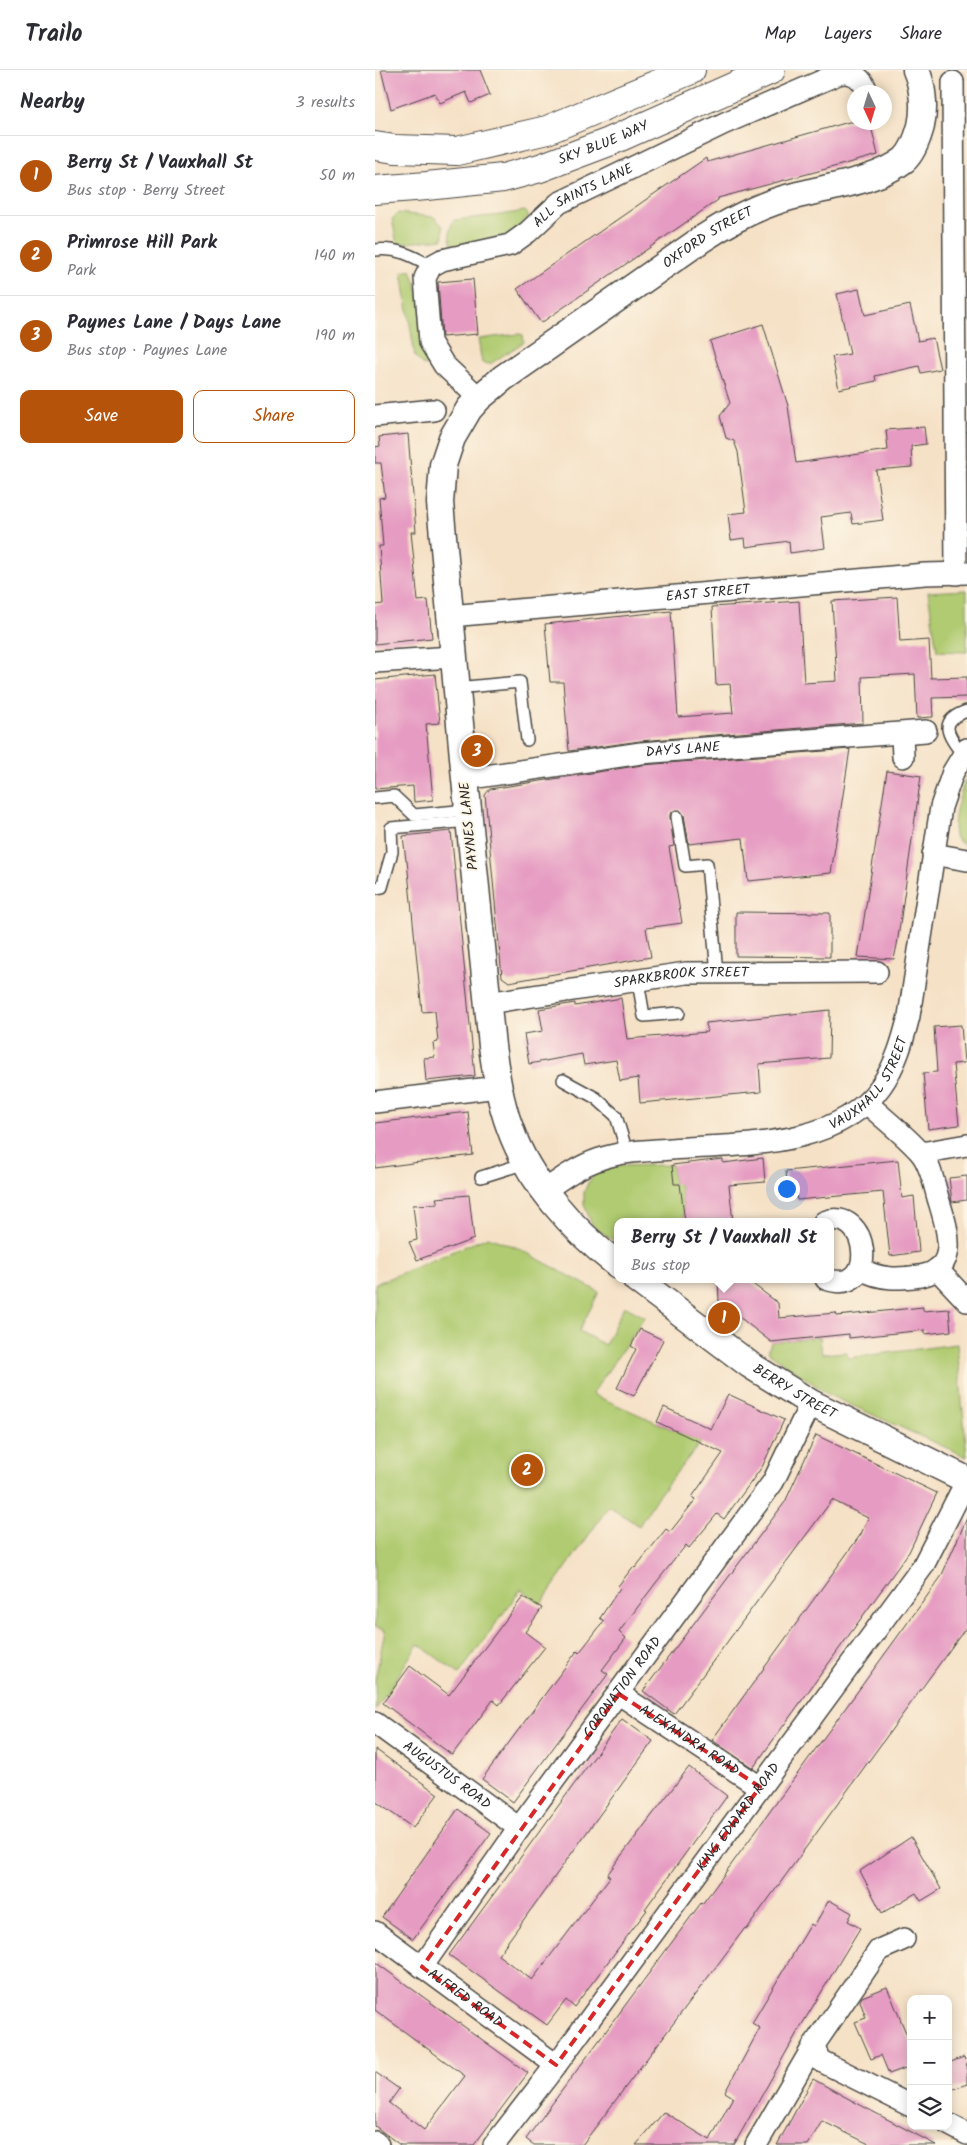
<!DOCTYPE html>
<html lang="en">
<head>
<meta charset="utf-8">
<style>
  :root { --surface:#fff; --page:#f7f7f7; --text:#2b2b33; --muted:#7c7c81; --line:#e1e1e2; --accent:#b45309 }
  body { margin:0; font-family:Kalam,sans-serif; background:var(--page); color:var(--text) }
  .controls { position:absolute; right:15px; bottom:15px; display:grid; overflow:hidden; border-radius:10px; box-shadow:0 2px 12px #0003 }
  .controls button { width:45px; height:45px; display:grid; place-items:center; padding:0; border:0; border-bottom:1px solid var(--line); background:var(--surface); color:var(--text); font:25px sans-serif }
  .compass { position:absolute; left:472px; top:15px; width:45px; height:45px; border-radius:50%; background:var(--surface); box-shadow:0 2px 12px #0003; rotate:176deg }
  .you { position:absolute; left:411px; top:1118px; width:18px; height:18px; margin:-12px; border:4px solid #fff; border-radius:50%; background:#1a73e8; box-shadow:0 0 0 8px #1a73e833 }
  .badge { display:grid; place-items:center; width:32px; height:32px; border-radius:50%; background:var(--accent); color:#fff; font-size:16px; font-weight:700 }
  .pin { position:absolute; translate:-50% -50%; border:2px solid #fff; box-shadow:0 1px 5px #0006 }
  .popup { position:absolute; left:239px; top:1148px; width:220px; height:65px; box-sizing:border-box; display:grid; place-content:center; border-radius:10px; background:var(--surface); filter:drop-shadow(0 1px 4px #0005); font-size:16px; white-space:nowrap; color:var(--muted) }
  .popup b { font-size:19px; color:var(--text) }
  .popup::after { content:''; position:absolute; left:50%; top:100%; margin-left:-10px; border:10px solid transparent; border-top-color:var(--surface) }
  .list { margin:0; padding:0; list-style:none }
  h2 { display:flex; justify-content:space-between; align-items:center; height:65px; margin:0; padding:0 20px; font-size:21px }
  h2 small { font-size:16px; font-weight:400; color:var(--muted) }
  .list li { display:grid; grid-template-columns:32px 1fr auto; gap:15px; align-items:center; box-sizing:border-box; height:80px; padding:0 20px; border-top:1px solid var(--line) }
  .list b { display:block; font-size:19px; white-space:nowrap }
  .list p { margin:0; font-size:16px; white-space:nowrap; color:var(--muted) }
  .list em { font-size:16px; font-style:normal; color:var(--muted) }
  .actions { display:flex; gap:10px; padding:15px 20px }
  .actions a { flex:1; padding:11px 0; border:1px solid var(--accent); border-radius:10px; text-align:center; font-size:18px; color:var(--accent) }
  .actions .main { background:var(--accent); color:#fff }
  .icon { flex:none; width:28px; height:28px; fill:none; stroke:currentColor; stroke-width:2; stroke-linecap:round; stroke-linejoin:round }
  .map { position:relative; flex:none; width:592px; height:2075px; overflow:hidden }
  header { display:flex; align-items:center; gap:30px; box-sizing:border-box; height:70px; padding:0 25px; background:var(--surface); border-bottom:1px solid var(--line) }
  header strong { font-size:24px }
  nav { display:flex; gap:28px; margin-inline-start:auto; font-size:18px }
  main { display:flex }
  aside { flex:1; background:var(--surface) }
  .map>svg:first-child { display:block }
  .green { fill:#b0cb71; stroke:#6e7b4e }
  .building { fill:#e69cc2 }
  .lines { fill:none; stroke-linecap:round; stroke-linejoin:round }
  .service-casing { stroke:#494642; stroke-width:14 }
  .minor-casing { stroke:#494642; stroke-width:24 }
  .tertiary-casing { stroke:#494642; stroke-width:29 }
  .trunk-casing { stroke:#494642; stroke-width:30 }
  .service { stroke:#fff; stroke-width:11 }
  .minor { stroke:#fff; stroke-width:21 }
  .tertiary { stroke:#fff; stroke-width:26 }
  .trunk { stroke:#fff; stroke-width:28 }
  .marked { fill:none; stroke:#d62828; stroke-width:4; stroke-dasharray:10 6; stroke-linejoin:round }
  .labels { text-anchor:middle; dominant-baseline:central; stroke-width:4; stroke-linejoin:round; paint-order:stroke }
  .street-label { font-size:14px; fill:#2b2b2b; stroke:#fcf5e5 }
</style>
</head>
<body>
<header>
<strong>Trailo</strong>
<nav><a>Map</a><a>Layers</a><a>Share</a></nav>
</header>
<main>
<aside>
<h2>Nearby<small>3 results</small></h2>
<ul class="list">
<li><span class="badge">1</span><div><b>Berry St / Vauxhall St</b><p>Bus stop · Berry Street</p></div><em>50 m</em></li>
<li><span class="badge">2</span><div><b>Primrose Hill Park</b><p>Park</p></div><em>140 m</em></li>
<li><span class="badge">3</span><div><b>Paynes Lane / Days Lane</b><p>Bus stop · Paynes Lane</p></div><em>190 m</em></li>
</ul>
<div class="actions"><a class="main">Save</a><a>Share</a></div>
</aside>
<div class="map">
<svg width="592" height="2075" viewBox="0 0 592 2075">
  <rect width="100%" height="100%" fill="#fcf5e5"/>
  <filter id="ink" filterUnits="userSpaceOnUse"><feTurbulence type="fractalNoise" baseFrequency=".02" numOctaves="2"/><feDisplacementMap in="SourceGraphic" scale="10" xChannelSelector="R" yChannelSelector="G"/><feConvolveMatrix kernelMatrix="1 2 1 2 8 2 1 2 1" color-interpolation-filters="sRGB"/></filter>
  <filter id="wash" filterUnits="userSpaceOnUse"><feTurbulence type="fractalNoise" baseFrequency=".0096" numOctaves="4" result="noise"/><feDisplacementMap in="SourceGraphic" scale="20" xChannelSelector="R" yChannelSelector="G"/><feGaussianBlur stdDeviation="1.12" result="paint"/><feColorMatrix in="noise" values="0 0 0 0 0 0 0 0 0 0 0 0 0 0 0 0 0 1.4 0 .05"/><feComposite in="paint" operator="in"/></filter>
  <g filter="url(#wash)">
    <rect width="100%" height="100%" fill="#f5e1c6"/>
    <g class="green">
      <path d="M150,141L153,144V148L136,163L119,170L79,178C73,171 74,157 79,150L125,145Z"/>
      <path d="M23,143L59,147L68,156V169L22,174L17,149Z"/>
      <path d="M36,200L41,214L58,294L49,296L40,287L27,202Z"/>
      <path d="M144,264L148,265L149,272L115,294L107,293L103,269Z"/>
      <path d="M592,520V582L562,581L553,522Z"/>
      <path d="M592,704V777L581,769C575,748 586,725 592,704Z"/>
      <path d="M297,1095L299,1114H305L310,1152H243V1174L217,1155L209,1134V1122L213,1113L219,1105L240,1096Z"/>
      <path d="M113,1167L143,1178L224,1222L204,1261L230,1275L249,1236L270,1247L217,1324L326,1372L282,1427L264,1456L234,1436L166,1534L146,1519L84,1604L43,1574L1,1640L0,1611L10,1560L0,1557V1214Z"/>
      <path d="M445,1267L447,1284L472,1282L473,1288L582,1274L592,1387L456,1326L393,1282L396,1272Z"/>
    </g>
    <g id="blocks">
      <g class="building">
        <path d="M6,0H105L115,25L96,33L91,22L65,33L60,23L16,39Z"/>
        <path d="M474,52H495L503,85L343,128V130L166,253L142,219L331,88L332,92Z"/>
        <path d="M98,209L103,264L67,267L63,212Z"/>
        <path d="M484,219L490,245L535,235L543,271L558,268L565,299L546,303L544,296L500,306L501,311L464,319L457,287L475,284L462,224Z"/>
        <path d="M388,254L413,336L421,393L513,380L511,360L549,357L551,374L536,376L537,397L501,400L508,450L478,454L476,443L446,447L450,478L415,483L414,471L371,477L370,468L356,470L353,444L371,442L363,382L359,371L351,368L345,346L355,333L335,271Z"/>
        <path d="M33,364L41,462H36L43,531L53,530L57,568L0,574V535L8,534L4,476H8L4,428L10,427L6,393H0V377L5,376L4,367Z"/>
        <path d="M522,527L525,572L554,570L556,608L592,607V627L557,628L558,647L542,648L540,604L487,607L488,653L265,671L194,681L188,612H175L170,554L296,541L303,647L358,643L355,614L341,615L337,537L424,531L429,613L462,611L457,531Z"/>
        <path d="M60,604L65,653L51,654L58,730L39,732L38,716L0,719V610Z"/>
        <path d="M475,679L456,803L373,811L368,768L314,774L309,745L305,740H300L295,744V748L299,776L294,777L307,853L271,858L276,887L134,912L127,907L110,725L115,719L267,695Z"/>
        <path d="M512,701L546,706L522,875L519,889L483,887Z"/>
        <path d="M76,761L100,1006L51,1011L49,988L60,987L58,973L63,972L60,941L47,942L32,791H31L28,766Z"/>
        <path d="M361,842L455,843V887L361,886Z"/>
        <path d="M246,928L252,969L332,962L331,953L455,940L454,988L384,994L386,1022L265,1033L263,1008L245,1011L241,990L209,995L207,984L154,994L149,964L168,961L164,939L200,933V936Z"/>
        <path d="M586,955L589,993L578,994L584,1055L553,1059L548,1003L562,1002L559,957Z"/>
        <path d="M93,1042L98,1085L0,1098V1053Z"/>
        <path d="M388,1088L390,1112L354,1115L358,1152H310L305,1114H299L297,1095L348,1089V1093Z"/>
        <path d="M523,1090L527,1128L539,1126L544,1182L515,1186L508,1122L422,1130L421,1124L413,1125L411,1101Z"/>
        <path d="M592,1106V1130L577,1132L574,1108Z"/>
        <path d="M94,1125L99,1169L42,1190L34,1172L42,1170L38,1135L63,1134L61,1128Z"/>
        <path d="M343,1209H371L403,1233L404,1248L461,1243L462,1246L548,1237V1241L574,1239L576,1261L550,1264V1260L474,1268V1264L396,1272L344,1231Z"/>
        <path d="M265,1259L288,1270L259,1326L242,1318L261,1279L256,1276Z"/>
        <path d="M353,1324L409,1350L387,1397L349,1449L342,1444L314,1478L311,1475L280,1514L244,1562L251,1568L227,1600L233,1604L138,1732L107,1709L202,1581L204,1583L229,1551L225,1548L245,1518L243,1516L258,1497L260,1498L291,1459L295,1462L321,1429L317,1427L348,1383L282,1352L289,1337L336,1359Z"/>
        <path d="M441,1365L562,1423L534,1482L378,1698L337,1670L486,1464L493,1448L457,1430L299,1644L268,1621L410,1432Z"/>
        <path d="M592,1448V1556L384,1842L372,1859L370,1858L207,2075H159L151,2069L326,1833L327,1834L337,1821L566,1507Z"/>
        <path d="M148,1527L167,1538L150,1562L170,1577L124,1635L118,1630L77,1685L8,1633L35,1596L74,1625Z"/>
        <path d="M247,1649L278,1671L123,1885L157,1910L235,1807L232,1805L249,1782L314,1697L352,1726L270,1839L272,1840L199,1937L191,1930L172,1955L74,1885Z"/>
        <path d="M0,1679L63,1724L38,1758L0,1731Z"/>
        <path d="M83,1739L116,1763L38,1869L7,1847Z"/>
        <path d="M536,1767L566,1819L546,1831L541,1823L507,1843L485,1801Z"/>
        <path d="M454,1830L477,1843L473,1851L485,1858L423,1961L359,2075H261L289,2042L335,2070L358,2027L350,2022L385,1958L377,1953L436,1854L439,1856Z"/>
        <path d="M0,1892L153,2003L99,2075H25L0,2056V2002L24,2019L14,2033L49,2060L90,2006L0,1940Z"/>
        <path d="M512,1917L536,1975V1996L514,2004L506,1985L496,1989L480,1952L491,1948L485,1931L487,1927Z"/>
        <path d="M589,1987L592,1996V2014L573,2021V1993Z"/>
        <path d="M438,2009L474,2029L561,2075H496L447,2051L433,2075H402Z"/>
      </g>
    </g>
  </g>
  <g filter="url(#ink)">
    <use href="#blocks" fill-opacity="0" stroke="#494642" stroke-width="1"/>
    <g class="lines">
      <g class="service-casing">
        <g id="service">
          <path d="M0,180C21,177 38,186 56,196"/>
          <path d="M81,618L145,612L152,670"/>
          <path d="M588,685C573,665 562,651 592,641"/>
          <path d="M0,728L19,726L39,745L93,740"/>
          <path d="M302,747L310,796L332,794L342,903"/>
          <path d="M0,818L7,817L17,782L16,758L94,751"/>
          <path d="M263,911L269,946L304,943"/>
          <path d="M188,1010L221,1028L241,1046L252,1082"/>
          <path d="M106,1107L151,1093"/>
        </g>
      </g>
      <g class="minor-casing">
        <g id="minor">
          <path d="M578,12L581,504"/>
          <path id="s1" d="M104,328L69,295L55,272L50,208L56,196L67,190L135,175L153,162L184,133L350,53L463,4C478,0 488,9 492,22"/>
          <path d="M0,346L59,340"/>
          <path id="s2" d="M75,546L550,504L592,503"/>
          <path d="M0,592L78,587"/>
          <path d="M527,664L528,687"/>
          <path id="s3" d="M90,709L266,683L551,661"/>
          <path d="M558,784L592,790"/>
          <path id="s4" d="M112,933L311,903L502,902"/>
          <path d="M0,1032L123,1017"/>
          <path d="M546,1083L592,1075"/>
          <path id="s5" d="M169,1121C187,1108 204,1096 225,1089C247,1081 272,1081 296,1079C364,1074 462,1079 506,1016C521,995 528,970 534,946L566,737L578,702L592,679"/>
          <path d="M449,1152C494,1133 506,1228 451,1209"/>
          <path d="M486,1199C505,1210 524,1209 545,1206C588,1199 571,1155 563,1128C559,1114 555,1093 545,1082C529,1064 509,1049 492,1033"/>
          <path d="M562,1199L592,1231"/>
          <path id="s6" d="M244,1624L385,1717"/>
          <path id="s7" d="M0,1653L144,1758"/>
          <path id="s8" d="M0,1862L181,1995"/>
          <path d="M529,1869L504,1880L439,1975L444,1990L536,2036"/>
          <path id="s9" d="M47,1897L144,1758L398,1412L436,1333"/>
          <path d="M573,2054L592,2064"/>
          <path d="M0,2072L3,2075"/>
          <path id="s10" d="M119,2075L181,1995L548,1496L592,1410"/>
          <path d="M381,2075L439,1975"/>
        </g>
      </g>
      <g class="tertiary-casing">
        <g id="tertiary">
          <path id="s11" d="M243,1195C198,1160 154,1112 135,1058C125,1032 121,1004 117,976L90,709L65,433L68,395L77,368L94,339L104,328L128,308L327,169C350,154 373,141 399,132C437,118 497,115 529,90C538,82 543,67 546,56C550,39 548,16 541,0"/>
          <path id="s12" d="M261,1209L375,1295L436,1333L592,1410"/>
        </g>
      </g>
      <g class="trunk-casing">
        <g id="trunk">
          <path d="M0,76L20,79L82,81L172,60L316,0"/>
          <path id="s13" d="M0,120L52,116L128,108L165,98L234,72L396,0"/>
        </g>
      </g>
      <use href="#service" class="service"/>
      <use href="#minor" class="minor"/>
      <use href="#tertiary" class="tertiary"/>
      <use href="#trunk" class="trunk"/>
    </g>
  </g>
  <path class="marked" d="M244,1624L385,1717L181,1995L47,1897Z"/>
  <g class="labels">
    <g class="street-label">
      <text stroke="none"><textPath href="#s13" startOffset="235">SKY BLUE WAY</textPath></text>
      <text stroke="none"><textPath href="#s1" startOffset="324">ALL SAINTS LANE</textPath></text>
      <text stroke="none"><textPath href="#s11" startOffset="1201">OXFORD STREET</textPath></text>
      <text stroke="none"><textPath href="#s2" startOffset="259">EAST STREET</textPath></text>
      <text stroke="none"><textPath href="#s3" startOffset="220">DAY'S LANE</textPath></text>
      <text transform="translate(94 756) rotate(-96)">PAYNES LANE</text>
      <text stroke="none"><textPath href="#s4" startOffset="196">SPARKBROOK STREET</textPath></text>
      <text stroke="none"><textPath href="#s5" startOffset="358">VAUXHALL STREET</textPath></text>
      <text stroke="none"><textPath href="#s12" startOffset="195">BERRY STREET</textPath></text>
      <text stroke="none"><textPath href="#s9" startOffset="344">CORONATION ROAD</textPath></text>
      <text stroke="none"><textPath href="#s6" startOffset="84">ALEXANDRA ROAD</textPath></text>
      <text stroke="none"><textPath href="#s7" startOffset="89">AUGUSTUS ROAD</textPath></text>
      <text stroke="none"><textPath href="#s10" startOffset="409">KING EDWARD ROAD</textPath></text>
      <text stroke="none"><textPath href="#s8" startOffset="112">ALFRED ROAD</textPath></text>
    </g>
  </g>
</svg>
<div class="controls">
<button>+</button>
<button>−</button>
<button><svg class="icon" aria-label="layers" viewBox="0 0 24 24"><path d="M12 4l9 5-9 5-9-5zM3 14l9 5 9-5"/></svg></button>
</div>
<svg class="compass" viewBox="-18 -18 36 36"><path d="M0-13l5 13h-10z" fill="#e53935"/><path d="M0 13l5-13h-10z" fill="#7c7c81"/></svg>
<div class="you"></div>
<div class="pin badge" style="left:349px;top:1248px">1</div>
<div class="popup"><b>Berry St / Vauxhall St</b>Bus stop</div>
<div class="pin badge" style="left:152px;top:1400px">2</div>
<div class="pin badge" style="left:102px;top:681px">3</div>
</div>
</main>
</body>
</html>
